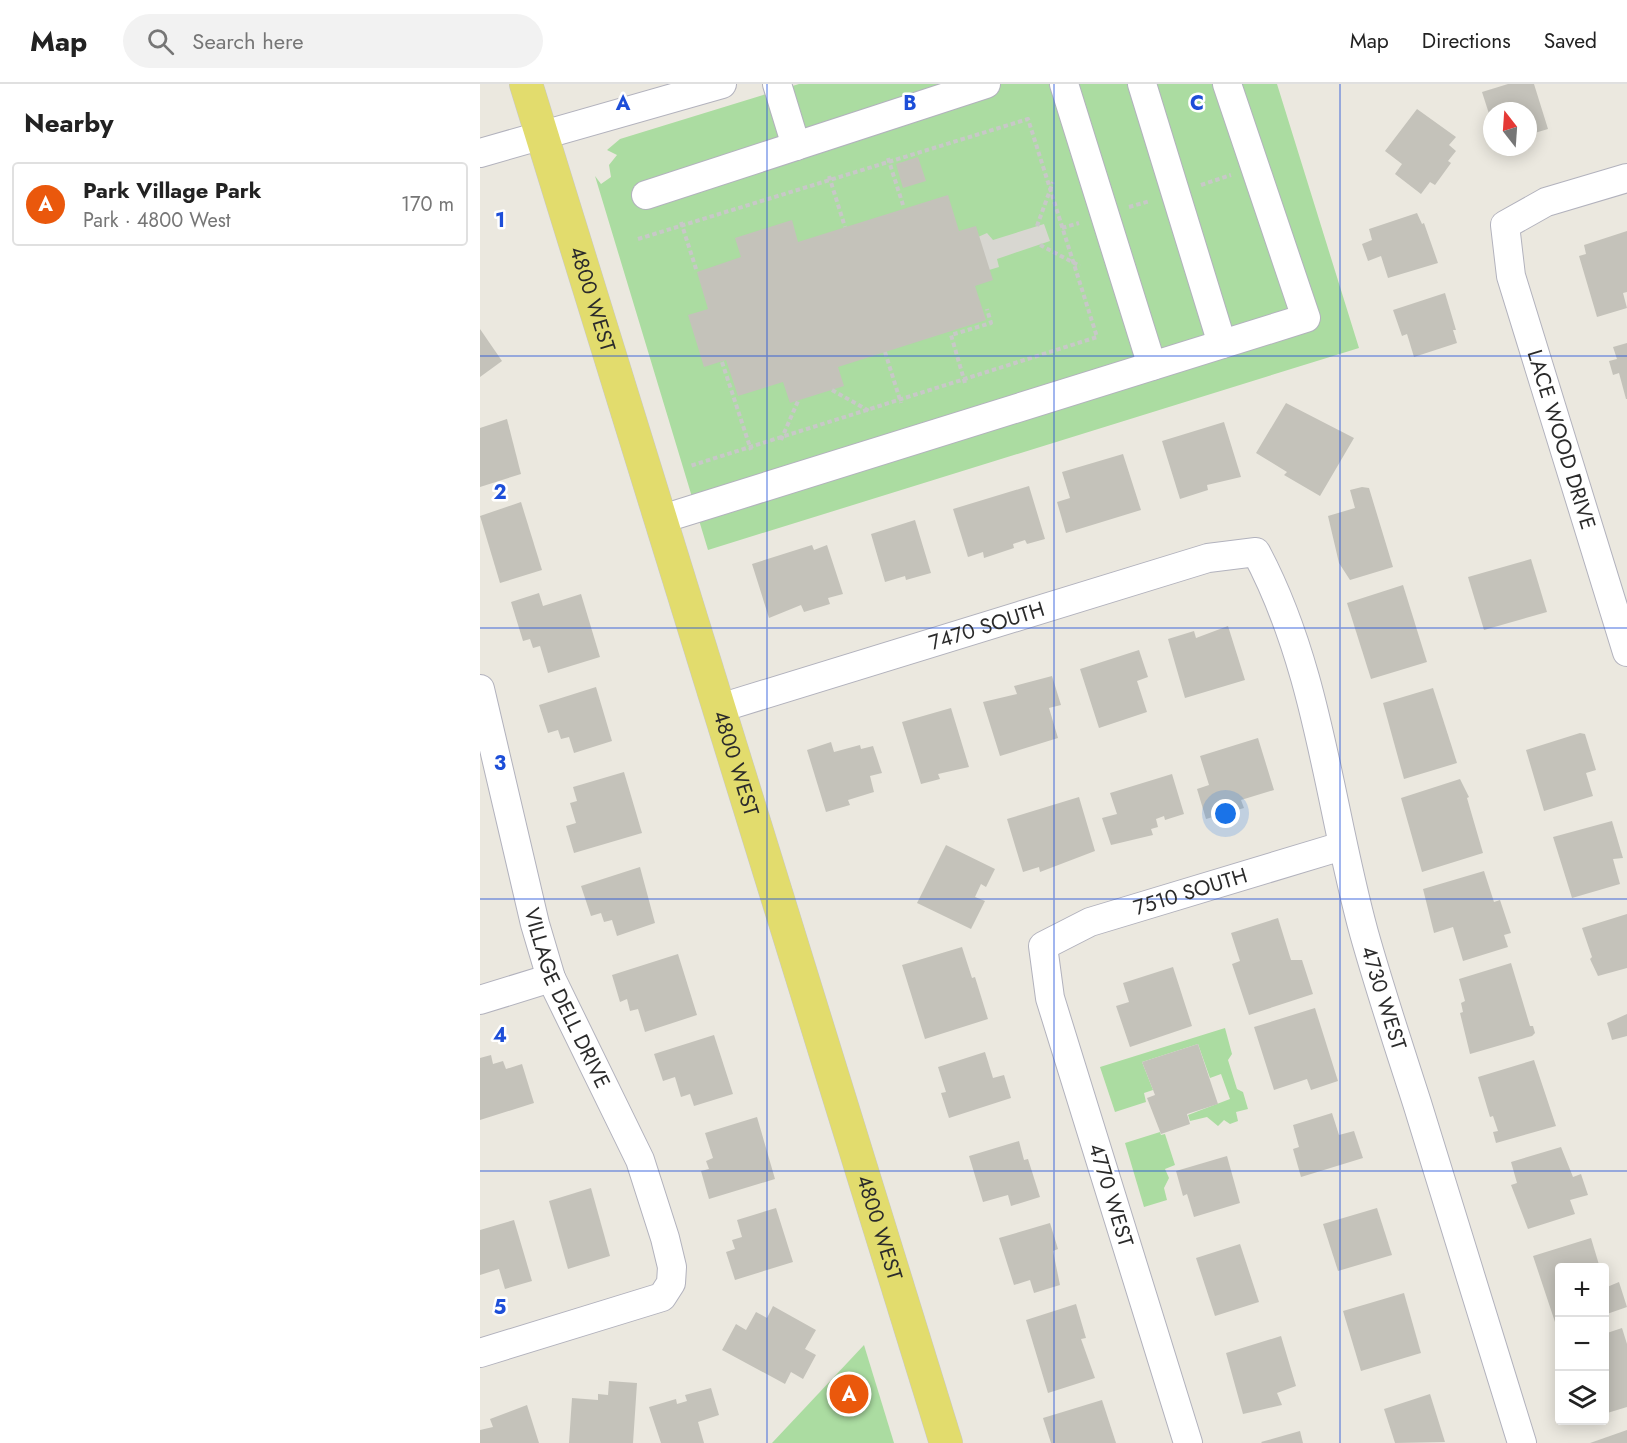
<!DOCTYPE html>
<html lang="en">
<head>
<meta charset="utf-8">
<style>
  :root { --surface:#fff; --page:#f2f2f2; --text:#222; --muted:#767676; --line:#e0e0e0; --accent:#ea580c }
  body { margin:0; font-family:Jost,sans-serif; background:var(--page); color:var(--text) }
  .controls { position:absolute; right:18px; bottom:18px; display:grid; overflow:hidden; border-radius:6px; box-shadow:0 3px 15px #0003 }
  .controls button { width:54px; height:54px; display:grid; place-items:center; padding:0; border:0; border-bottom:2px solid var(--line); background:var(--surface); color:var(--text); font:30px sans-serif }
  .compass { position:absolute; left:1003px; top:18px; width:54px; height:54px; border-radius:50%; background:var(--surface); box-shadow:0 3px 15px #0003; rotate:343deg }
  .you { position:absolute; left:746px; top:730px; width:21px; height:21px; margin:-15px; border:4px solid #fff; border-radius:50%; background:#1a73e8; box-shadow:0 0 0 9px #1a73e833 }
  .badge { display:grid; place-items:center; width:39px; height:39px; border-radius:50%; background:var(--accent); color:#fff; font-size:20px; font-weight:700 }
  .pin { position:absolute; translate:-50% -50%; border:3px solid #fff; box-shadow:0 2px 6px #0006 }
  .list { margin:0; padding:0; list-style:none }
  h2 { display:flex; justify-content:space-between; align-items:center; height:78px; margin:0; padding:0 24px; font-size:26px }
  h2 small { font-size:20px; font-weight:400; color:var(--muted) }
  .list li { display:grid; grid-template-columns:39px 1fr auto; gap:18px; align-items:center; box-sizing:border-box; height:84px; margin:0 12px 12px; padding:0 12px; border:2px solid var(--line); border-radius:6px }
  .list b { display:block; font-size:22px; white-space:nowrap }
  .list p { margin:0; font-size:20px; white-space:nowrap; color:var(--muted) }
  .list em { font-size:20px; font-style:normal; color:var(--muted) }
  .icon { flex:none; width:33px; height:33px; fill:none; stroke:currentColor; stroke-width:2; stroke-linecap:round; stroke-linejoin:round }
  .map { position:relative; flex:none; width:1147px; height:1359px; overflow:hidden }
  header { display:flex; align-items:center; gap:36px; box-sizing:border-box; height:84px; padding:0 30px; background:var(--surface); border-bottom:2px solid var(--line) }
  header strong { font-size:28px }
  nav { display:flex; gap:33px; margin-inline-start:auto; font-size:21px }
  .search { width:420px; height:54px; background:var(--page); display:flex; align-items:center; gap:15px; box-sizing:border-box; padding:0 21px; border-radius:33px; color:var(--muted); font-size:22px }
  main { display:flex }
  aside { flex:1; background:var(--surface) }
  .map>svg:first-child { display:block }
  .green { fill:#abdca1 }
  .plaza { fill:#d8d7d1 }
  .building { fill:#c4c2ba }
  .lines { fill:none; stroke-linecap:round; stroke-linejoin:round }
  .minor-casing { stroke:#b2b2bd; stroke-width:30 }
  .major-casing { stroke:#c8c8c8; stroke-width:34 }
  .path { stroke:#c8c8c8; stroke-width:4; stroke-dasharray:4.5 3; stroke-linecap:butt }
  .minor { stroke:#fff; stroke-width:28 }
  .major { stroke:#e2dc6d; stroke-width:33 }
  .grid { fill:none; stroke:#1d4ed8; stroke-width:1.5; stroke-opacity:0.55 }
  .labels { text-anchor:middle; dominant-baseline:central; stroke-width:5; stroke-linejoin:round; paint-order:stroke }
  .street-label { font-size:21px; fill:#2b2b2b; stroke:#fff }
  .grid-label { font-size:20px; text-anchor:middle; font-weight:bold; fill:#1d4ed8; stroke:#fff; stroke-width:5; stroke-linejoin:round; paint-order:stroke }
</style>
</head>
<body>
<header>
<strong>Map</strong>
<div class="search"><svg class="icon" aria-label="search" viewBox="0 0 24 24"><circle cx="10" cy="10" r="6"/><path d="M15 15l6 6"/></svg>Search here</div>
<nav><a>Map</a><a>Directions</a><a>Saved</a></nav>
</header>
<main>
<aside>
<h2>Nearby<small></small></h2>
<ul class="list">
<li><span class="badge">A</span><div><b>Park Village Park</b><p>Park · 4800 West</p></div><em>170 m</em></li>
</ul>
</aside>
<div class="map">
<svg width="1147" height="1359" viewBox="0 0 1147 1359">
  <rect width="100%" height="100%" fill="#ebe8df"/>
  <g class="green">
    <path d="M319,0H797L879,264L228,466L115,92L121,100L131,93L129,81L137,71L127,66L140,55Z"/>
    <path d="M745,944L752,970L748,976L757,1005L763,1008L768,1025L756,1028L758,1037L750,1040L744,1036L738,1042L727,1033L710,1037L708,1031L750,1015L741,990L730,994L718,960L662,978L673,1006L664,1009L666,1018L635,1028L620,983Z"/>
    <path d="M680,1048L681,1051L685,1050L695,1081L685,1085L689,1094L684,1104L687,1116L664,1123L645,1059Z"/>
    <path d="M384,1261L414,1359H292Z"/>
  </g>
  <path class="plaza" d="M564,140L570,157L517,175L519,183L509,186L498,153L507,149L513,156Z"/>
  <g class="building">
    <path d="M1028,0H1054L1068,45L1048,51V27H1012V39L1002,8Z"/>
    <path d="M937,25L976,53L969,61L976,67L968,77L971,79L955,101L950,98L941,110L915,90L922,80L905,67Z"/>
    <path d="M438,73L446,97L423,104L416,80Z"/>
    <path d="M468,111L479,147L496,142L513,196L495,202L506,236L358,283L364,302L310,319L303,298L258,312L246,276L224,283L208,231L228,225L217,188L261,173L255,154L312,136L318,158Z"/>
    <path d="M937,129L942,140L944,139L958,179L908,194L901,172L888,177L882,160L892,156L889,145Z"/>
    <path d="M1147,147V208L1143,209L1147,224L1117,233L1099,172L1106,170L1104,161Z"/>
    <path d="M965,209L976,246H973L977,259L934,273L927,250L922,252L913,226Z"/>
    <path d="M0,245L22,277L0,293Z"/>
    <path d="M1147,259V315H1146L1139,289L1133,291L1129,277L1137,275L1133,263Z"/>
    <path d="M806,319L874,354L840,412L804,391L807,388L776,369Z"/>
    <path d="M27,335L41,390L0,403V344Z"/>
    <path d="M744,338L761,393L727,401L728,406L700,415L682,357Z"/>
    <path d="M643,370L661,426L586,449L577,418L590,414L582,388Z"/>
    <path d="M549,402L565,455L547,460L545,456L533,460L534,464L504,474L503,468L488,473L473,425Z"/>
    <path d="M882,403L889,404L913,483L870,496L859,479L848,432L875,424L870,406Z"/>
    <path d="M41,418L62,486L20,499L0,432Z"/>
    <path d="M435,436L451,489L426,496L425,492L405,498L391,450Z"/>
    <path d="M332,461L334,466L347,461L363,510L348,514L350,520L324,528L321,521L289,534L272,480Z"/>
    <path d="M1051,475L1067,528L1004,546L988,493Z"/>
    <path d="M923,501L947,578L891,595L867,519Z"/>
    <path d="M59,509L63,522L101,510L120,573L68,589L60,562L53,564L50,555L43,557L31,518Z"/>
    <path d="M748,542L765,596L705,614L688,555L714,547L716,554Z"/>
    <path d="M659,566L668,593L657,597L667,628L619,644L600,585Z"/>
    <path d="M572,592L581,621L569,624L578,654L520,672L503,618L537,610L534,602Z"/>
    <path d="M116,603L132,657L94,669L89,653L81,655L78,646L68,649L59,621Z"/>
    <path d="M953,604L977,679L924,695L903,619Z"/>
    <path d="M471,624L489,683L458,690L460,695L441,700L422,638Z"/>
    <path d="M1100,649L1105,650L1116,686L1106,689L1113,712L1064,727L1046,666Z"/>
    <path d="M778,654L794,706L761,716L764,724L726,735L717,705L729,701L720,672Z"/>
    <path d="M351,658L354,668L380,661L381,665L393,662L402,689L390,692L394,708L368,716L370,721L346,728L327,666Z"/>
    <path d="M144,688L162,749L94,769L86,742L96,739L90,719L97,717L93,703Z"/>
    <path d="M692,690L704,730L685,736L684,732L676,735L678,743L671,745L673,751L631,761L622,734L637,730L630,709Z"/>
    <path d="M980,695L989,713L987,714L1003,769L942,788L921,714Z"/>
    <path d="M599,713L615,767L560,788L559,783L543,788L527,735Z"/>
    <path d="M1132,737L1143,774L1133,775L1140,800L1092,814L1073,753Z"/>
    <path d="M466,761L515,785L506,803L501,800L495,813L505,817L491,845L437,819Z"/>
    <path d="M160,783L175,839L137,852L132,836L124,838L121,829L111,832L101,802Z"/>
    <path d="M1004,787L1014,818L1020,816L1031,849L1024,851L1028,863L983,877L973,843L954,849L943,805Z"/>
    <path d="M1147,830V884L1118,892L1110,875L1112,873L1102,844Z"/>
    <path d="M798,834L811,876H822L833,910L769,931L752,880L760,877L751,849Z"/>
    <path d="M482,863L492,894L495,893L508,935L445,955L422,881Z"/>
    <path d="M198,870L217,931L165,948L158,925L150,927L147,915L140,918L132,891Z"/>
    <path d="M1031,879L1050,942H1053L1055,949L1052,952L990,970L980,929L983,928L981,919L985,917L979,895Z"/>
    <path d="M693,883L712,942L650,963L636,922L649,918L643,899Z"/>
    <path d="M835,924L858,997L831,1006L827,995L794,1006L774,943Z"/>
    <path d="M1147,930V952L1132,956L1127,939Z"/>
    <path d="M234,951L253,1010L214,1022L210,1010L201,1013L195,993L183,997L174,970Z"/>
    <path d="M718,960L738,1020L707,1030L710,1040L681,1050L667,1014L675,1011L662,978Z"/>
    <path d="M505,968L513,994L524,991L531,1014L469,1034L461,1009L466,1008L458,983Z"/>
    <path d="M11,971L13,980L23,977L26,985L42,980L54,1019L0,1036V974Z"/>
    <path d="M1054,976L1076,1042L1016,1059L1013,1048L1018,1047L1013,1032L1010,1033L998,993Z"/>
    <path d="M852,1029L859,1051L874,1047L883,1074L821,1093L813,1065L819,1063L813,1041Z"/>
    <path d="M277,1033L295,1095L229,1115L221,1087L229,1085L226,1077L233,1074L225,1049Z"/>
    <path d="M539,1057L544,1076L548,1075L560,1113L531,1122L528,1111L503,1118L489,1072Z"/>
    <path d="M1081,1063L1093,1093L1101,1090L1108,1111L1090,1116L1095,1130L1048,1145L1031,1101L1037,1099L1031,1078Z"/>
    <path d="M747,1072L760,1119L714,1133L707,1110L703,1112L696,1087Z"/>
    <path d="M111,1104L130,1172L88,1185L69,1117Z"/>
    <path d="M296,1124L313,1178L255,1196L246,1168L255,1165L252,1156L262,1153L257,1136Z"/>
    <path d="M897,1124L912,1171L858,1187L843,1140Z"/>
    <path d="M34,1136L52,1197L25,1205L19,1185L0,1191V1146Z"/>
    <path d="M570,1139L578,1165L573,1167L580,1201L554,1209L550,1196L534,1201L519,1154Z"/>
    <path d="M1111,1154L1120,1184H1080L1079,1250L1053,1172Z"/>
    <path d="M760,1160L779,1218L735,1232L716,1174Z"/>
    <path d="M1124,1197L1127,1203L1139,1198L1147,1223L1124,1231Z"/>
    <path d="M924,1209L941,1269L881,1287L863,1227Z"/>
    <path d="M596,1220L606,1254L601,1255L615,1294L568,1309L546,1236Z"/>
    <path d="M293,1222L336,1246L325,1265L336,1271L323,1295L311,1288L305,1300L242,1266L256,1240L266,1246L276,1228L287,1234Z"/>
    <path d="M1142,1244L1147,1260V1323L1124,1330V1250Z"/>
    <path d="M801,1252L816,1302L797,1309L802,1321L763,1330L746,1269Z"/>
    <path d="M129,1297L157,1299L153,1359H89L92,1314L118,1316V1310L128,1311Z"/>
    <path d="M231,1304L239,1331L218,1338L224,1359H181L169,1323L196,1315L197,1320L207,1317L205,1311Z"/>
    <path d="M950,1310L965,1358L915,1359L904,1325Z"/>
    <path d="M622,1316L636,1359H571L563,1334Z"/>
    <path d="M47,1321L59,1359H0V1346L13,1343L10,1335Z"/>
    <path d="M1147,1346V1359H1110Z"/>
    <path d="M820,1347L823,1359H782L781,1358Z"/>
  </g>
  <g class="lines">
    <g class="minor-casing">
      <g id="minor">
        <path d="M297,0L316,62"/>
        <path d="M584,0L672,282"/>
        <path d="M662,0L742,260"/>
        <path d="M0,69L242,0"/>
        <path id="s1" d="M1147,94L1066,118L1025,141L1031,192L1147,568"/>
        <path d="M166,111L506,0"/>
        <path d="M182,435L826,234L747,0"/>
        <path id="s2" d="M0,605L55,840L71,894L160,1076L185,1154L192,1183L191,1199L182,1213L0,1269"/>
        <path id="s3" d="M240,624L728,474L776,468C839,586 849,722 884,849C900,906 919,963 937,1019C972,1132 1007,1246 1042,1359"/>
        <path d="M0,916L71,894"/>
        <path id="s4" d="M708,1359L570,914L563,862L610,838L862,762"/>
      </g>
    </g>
    <g class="major-casing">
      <g id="major">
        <path id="s5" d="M46,0L466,1359"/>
      </g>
    </g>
    <g class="path">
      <path d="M408,74L423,121"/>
      <path d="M349,92L365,143"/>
      <path d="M721,101L751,91"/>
      <path d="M649,123L670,117"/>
      <path d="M201,138L217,188"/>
      <path d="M557,142L573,98"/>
      <path d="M582,144L599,139"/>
      <path d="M158,155L548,35L617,253L210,382"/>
      <path d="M560,161L600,182"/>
      <path d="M405,268L421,319"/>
      <path d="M242,278L271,366"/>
      <path d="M485,299L471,251L511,239L507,225"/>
      <path d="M352,306L391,328"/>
      <path d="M301,356L318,317"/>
    </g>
    <use href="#minor" class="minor"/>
    <use href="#major" class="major"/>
  </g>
  <path class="grid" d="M287,0V1359M574,0V1359M860,0V1359M0,272H1147M0,544H1147M0,815H1147M0,1087H1147"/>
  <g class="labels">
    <g class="street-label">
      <text stroke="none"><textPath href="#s5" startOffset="225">4800 WEST</textPath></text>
      <text stroke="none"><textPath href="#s1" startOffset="354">LACE WOOD DRIVE</textPath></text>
      <text stroke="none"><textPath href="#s3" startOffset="279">7470 SOUTH</textPath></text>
      <text stroke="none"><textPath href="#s5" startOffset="711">4800 WEST</textPath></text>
      <text stroke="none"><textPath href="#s4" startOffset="676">7510 SOUTH</textPath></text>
      <text stroke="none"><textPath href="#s2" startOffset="322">VILLAGE DELL DRIVE</textPath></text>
      <text stroke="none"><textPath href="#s3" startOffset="1024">4730 WEST</textPath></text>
      <text transform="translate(631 1111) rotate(73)">4770 WEST</text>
      <text stroke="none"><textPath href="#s5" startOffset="1197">4800 WEST</textPath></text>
    </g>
  </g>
  <g class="grid-label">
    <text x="143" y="26">A</text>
    <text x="430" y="26">B</text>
    <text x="717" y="26">C</text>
    <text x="20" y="143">1</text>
    <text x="20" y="415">2</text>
    <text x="20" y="686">3</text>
    <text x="20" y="958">4</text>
    <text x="20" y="1230">5</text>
  </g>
</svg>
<div class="controls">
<button>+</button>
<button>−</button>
<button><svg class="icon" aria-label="layers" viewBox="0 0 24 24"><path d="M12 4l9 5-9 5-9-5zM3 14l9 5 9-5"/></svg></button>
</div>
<svg class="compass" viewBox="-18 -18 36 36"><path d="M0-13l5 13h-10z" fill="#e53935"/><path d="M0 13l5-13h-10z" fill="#767676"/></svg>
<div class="you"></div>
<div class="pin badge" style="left:369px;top:1310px">A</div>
</div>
</main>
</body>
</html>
